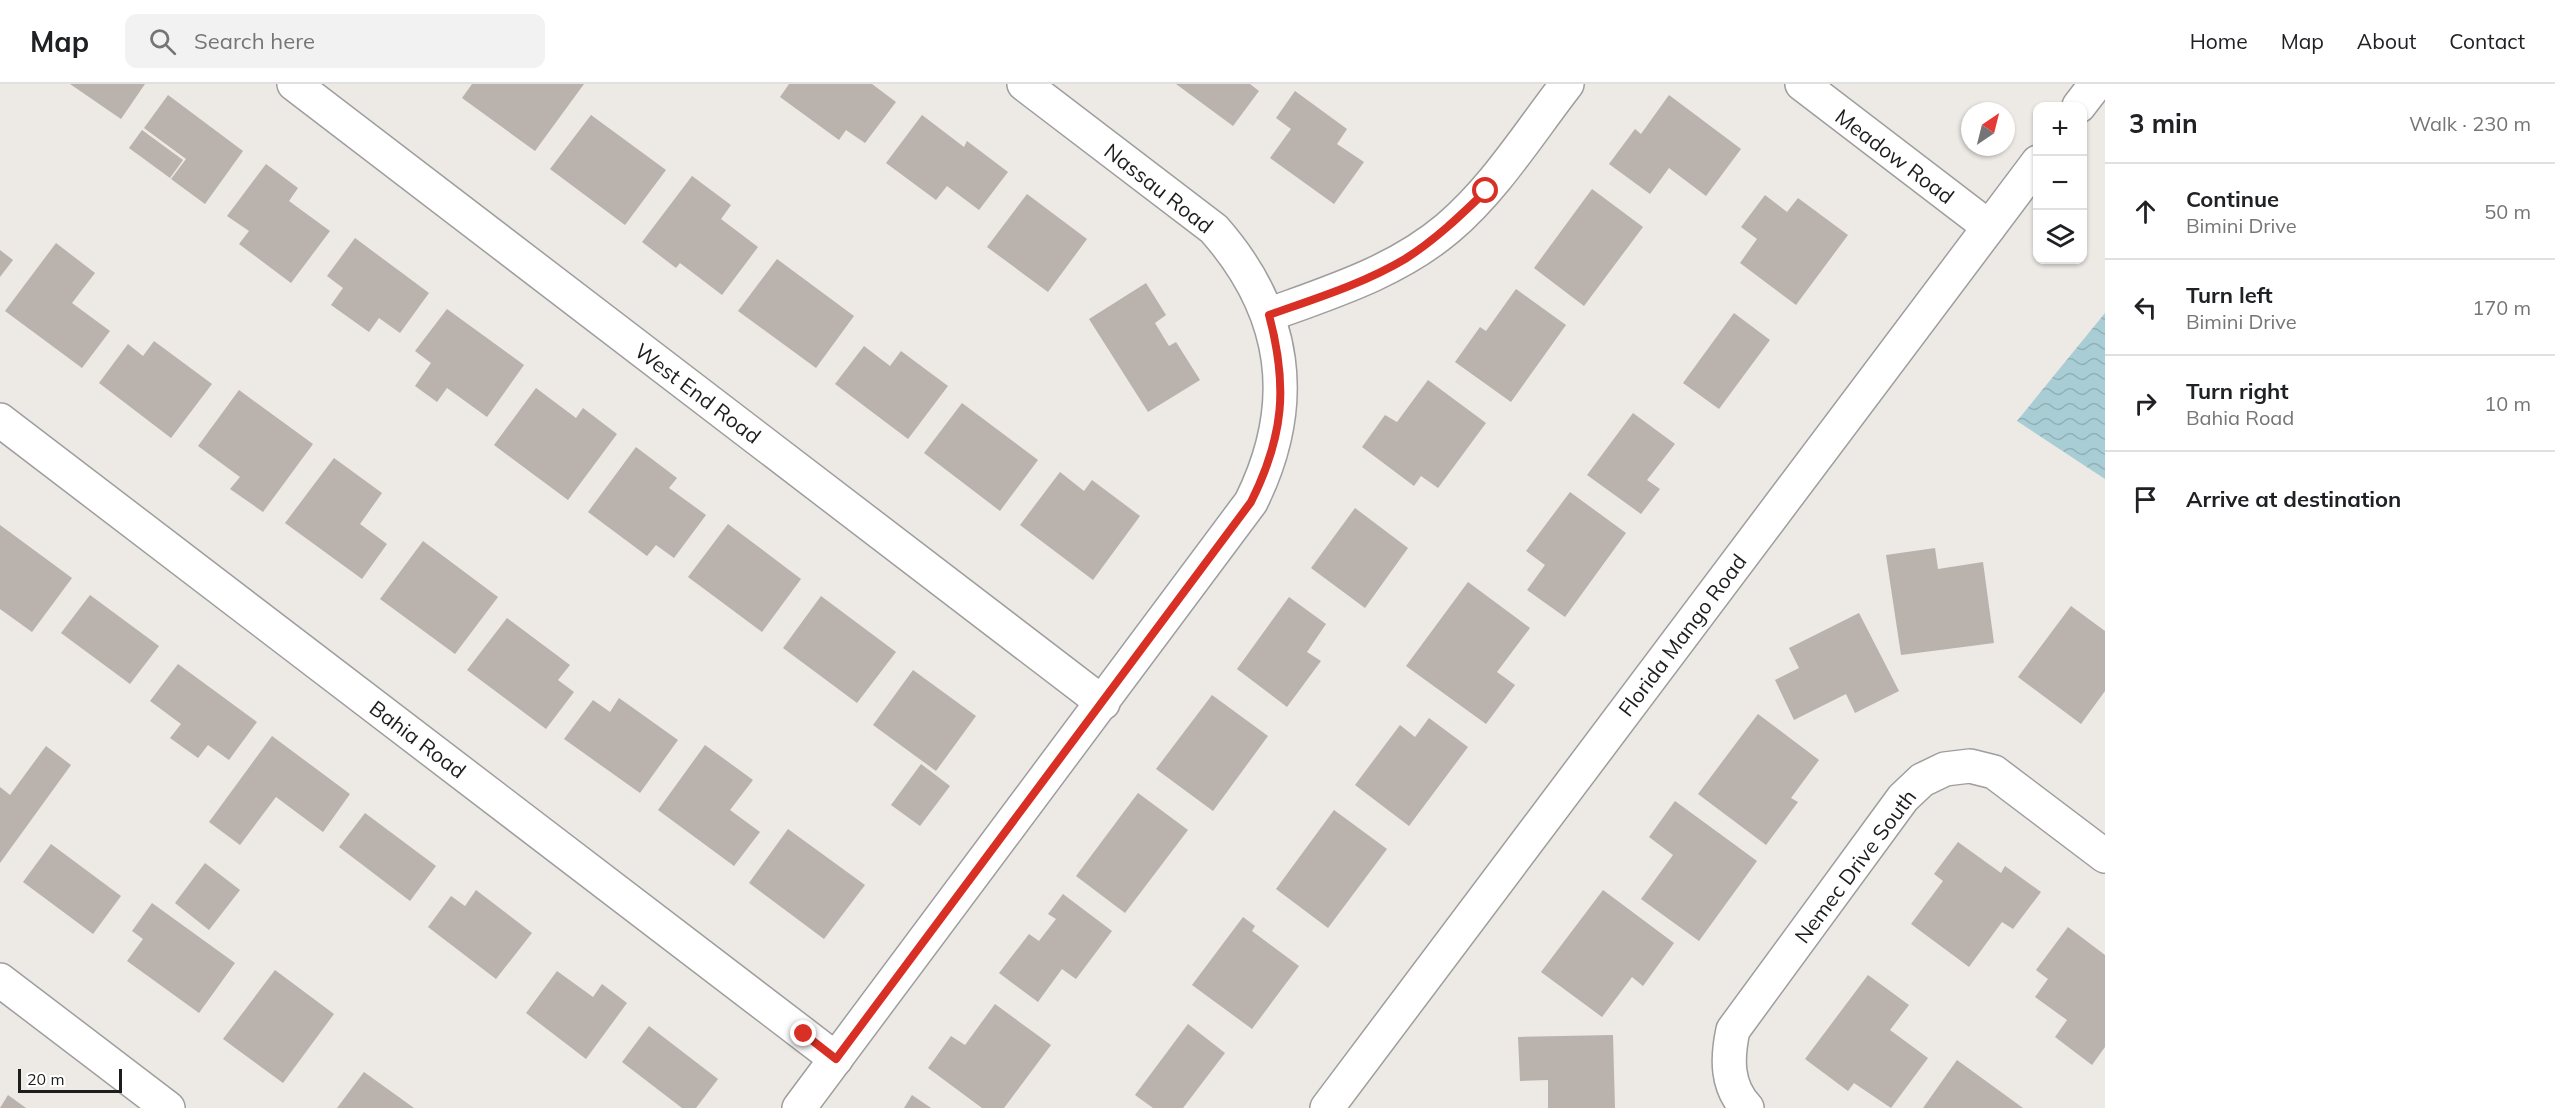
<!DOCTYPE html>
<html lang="en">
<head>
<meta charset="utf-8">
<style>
  :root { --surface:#fff; --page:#f2f2f2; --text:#202124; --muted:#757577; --line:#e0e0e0 }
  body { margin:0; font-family:Mulish,sans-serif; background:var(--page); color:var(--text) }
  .controls { position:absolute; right:18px; top:18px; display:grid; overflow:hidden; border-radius:12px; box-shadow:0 2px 4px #0004 }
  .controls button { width:54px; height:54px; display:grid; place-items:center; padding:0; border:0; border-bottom:2px solid var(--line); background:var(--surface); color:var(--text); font:30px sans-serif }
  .compass { position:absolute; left:1961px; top:18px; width:54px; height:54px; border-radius:50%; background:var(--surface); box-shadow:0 2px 4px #0004; rotate:35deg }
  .scale { position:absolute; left:18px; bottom:15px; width:104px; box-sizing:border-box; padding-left:6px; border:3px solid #1d1d1d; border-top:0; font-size:16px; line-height:21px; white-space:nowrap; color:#1d1d1d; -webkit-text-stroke:4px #fff; paint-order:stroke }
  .stop { position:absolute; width:18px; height:18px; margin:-14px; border:4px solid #d93025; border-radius:50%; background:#fff }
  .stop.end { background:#d93025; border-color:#fff; box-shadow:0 2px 6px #0008 }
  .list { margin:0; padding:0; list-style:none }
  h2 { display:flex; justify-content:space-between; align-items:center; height:78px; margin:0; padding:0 24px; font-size:26px }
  h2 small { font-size:20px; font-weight:400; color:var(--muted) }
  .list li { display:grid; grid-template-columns:39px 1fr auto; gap:18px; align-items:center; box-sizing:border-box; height:96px; padding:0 24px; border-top:2px solid var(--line) }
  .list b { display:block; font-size:22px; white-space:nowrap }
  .list p { margin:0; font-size:20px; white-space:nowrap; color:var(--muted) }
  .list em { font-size:20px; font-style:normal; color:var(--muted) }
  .icon { flex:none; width:33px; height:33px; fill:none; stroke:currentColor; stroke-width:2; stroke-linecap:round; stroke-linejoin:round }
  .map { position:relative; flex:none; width:2105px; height:1024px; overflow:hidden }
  header { display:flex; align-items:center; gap:36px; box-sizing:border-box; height:84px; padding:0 30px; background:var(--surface); border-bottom:2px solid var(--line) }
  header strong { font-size:28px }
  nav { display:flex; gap:33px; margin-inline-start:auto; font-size:21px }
  .search { width:420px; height:54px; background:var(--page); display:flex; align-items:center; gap:15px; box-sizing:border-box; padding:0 21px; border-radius:12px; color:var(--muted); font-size:22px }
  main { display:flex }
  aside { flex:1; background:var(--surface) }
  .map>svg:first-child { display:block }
  .water { fill:url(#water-waves) }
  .building { fill:#b9b2ad }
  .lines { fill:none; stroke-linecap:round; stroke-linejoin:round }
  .minor-casing { stroke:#9e9e9e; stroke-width:36 }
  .tertiary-casing { stroke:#9e9e9e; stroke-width:36 }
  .minor { stroke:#fff; stroke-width:33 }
  .tertiary { stroke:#fff; stroke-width:33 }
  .route { stroke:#d93025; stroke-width:8 }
  .labels { text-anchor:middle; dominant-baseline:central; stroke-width:4.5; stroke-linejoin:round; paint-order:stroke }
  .street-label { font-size:21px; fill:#1d1d1d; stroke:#fff }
</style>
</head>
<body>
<header>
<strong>Map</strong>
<div class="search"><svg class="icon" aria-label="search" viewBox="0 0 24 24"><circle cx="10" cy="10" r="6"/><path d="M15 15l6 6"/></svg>Search here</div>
<nav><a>Home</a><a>Map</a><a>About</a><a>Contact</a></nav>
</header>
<main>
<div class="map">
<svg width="2105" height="1024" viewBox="0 0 2105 1024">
  <defs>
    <pattern id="water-waves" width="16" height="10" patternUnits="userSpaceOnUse" patternTransform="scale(1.5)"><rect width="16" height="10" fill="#a9cdd5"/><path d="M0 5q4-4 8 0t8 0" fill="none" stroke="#91b0b6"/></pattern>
  </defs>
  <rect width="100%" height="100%" fill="#ede9e4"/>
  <path class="water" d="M2105,229V395L2017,337Z"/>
  <g class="building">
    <path d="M70,0H145L121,35Z"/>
    <path d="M472,0H584L535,67L462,14Z"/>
    <path d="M789,0H872L896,18L865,59L846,46L839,56L780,13Z"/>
    <path d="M1176,0H1250L1259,7L1233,42Z"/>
    <path d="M1295,7L1347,45L1337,60L1364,78L1334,120L1270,74L1291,45L1276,34Z"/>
    <path d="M168,11L243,67L205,120L171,95L186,75L144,44Z"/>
    <path d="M1669,11L1741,65L1706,112L1669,84L1650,110L1609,80L1635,45L1641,50Z"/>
    <path d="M591,31L666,86L625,141L550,85Z"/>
    <path d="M922,31L964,63L967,57L1008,88L979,126L947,102L936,116L886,79Z"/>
    <path d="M142,46L183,76L170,94L129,64Z"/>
    <path d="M266,80L298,104L289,117L330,147L291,199L239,160L249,147L227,132Z"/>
    <path d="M692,92L731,121L721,135L758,163L722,211L680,179L676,184L642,158Z"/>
    <path d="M1592,105L1643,143L1584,222L1534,184Z"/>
    <path d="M1027,110L1087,155L1048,208L987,163Z"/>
    <path d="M1765,111L1787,128L1798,114L1848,151L1796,221L1740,179L1757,155L1741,143Z"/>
    <path d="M355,154L429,209L400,249L379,234L369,248L331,221L343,204L327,192Z"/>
    <path d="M56,159L95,189L72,219L110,247L82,284L5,227Z"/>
    <path d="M0,166L13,176L0,193Z"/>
    <path d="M777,175L854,232L816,284L738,227Z"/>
    <path d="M1146,199L1166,231L1155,239L1169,262L1176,258L1200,296L1148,328L1089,235Z"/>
    <path d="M1516,205L1566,241L1511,318L1455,278L1480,243L1486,247Z"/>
    <path d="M447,225L524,281L487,333L447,304L437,318L415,302L431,279L415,267Z"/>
    <path d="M1734,229L1770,256L1719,325L1683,299Z"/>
    <path d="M154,257L212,300L171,354L99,299L128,260L143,272Z"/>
    <path d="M864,262L890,282L901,267L948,302L908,355L835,300Z"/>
    <path d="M1428,296L1486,339L1438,404L1421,392L1414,402L1362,363L1385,331L1397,338Z"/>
    <path d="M536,304L576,334L583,324L617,350L568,416L494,361Z"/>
    <path d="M239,306L313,360L263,428L230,405L240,393L198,362Z"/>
    <path d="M962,319L1038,376L1000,427L924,369Z"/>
    <path d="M1633,329L1675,360L1647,396L1660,405L1641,430L1587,391Z"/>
    <path d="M636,363L677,394L669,404L706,431L674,474L656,461L647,472L588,428Z"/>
    <path d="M334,374L382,409L360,440L387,460L362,495L285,439Z"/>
    <path d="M1060,388L1084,407L1092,396L1140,432L1093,496L1020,441Z"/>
    <path d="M1570,408L1626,449L1565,533L1527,506L1545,481L1526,467Z"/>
    <path d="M1355,424L1408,464L1365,524L1311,484Z"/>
    <path d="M728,440L801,495L762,548L688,493Z"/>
    <path d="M0,441L72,494L32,548L0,525Z"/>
    <path d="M423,457L498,513L455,570L380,515Z"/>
    <path d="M1935,464L1938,485L1983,478L1994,559L1901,571L1886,471Z"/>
    <path d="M1468,498L1530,544L1497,588L1515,601L1486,640L1406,582Z"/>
    <path d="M90,511L159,562L130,600L61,549Z"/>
    <path d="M821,512L896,568L857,619L783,564Z"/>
    <path d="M1289,513L1326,540L1307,568L1321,577L1287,623L1237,585Z"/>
    <path d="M2071,522L2105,547V607L2081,640L2018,593Z"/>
    <path d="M1859,529L1899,607L1855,629L1846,610L1794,636L1775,596L1799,584L1789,564Z"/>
    <path d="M507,534L570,581L558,596L574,608L546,645L467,586Z"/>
    <path d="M178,580L257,638L229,676L208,661L198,674L170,654L181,640L150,617Z"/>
    <path d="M913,586L976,632L936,687L873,641Z"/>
    <path d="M1212,611L1268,652L1213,727L1156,685Z"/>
    <path d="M619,614L678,656L640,709L564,655L593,616L610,628Z"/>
    <path d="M1758,630L1819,676L1791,714L1798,718L1766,761L1698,710Z"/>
    <path d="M1429,634L1468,663L1409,742L1355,701L1400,641L1415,653Z"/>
    <path d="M272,652L350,710L323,748L276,713L240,761L209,738Z"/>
    <path d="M705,661L753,696L730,726L760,748L734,782L658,726Z"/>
    <path d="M46,662L71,681L0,779V703L10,711Z"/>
    <path d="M921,680L950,702L920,742L891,721Z"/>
    <path d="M1138,709L1188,746L1125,829L1076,792Z"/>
    <path d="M1675,717L1757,777L1699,857L1641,815L1673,771L1649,753Z"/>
    <path d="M1334,726L1387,765L1328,844L1276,805Z"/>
    <path d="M365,729L436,782L410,817L339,763Z"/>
    <path d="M788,745L865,801L824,855L749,799Z"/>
    <path d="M1958,758L2001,789L2005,782L2041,808L2013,845L2002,838L1969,883L1911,840L1943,797L1934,790Z"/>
    <path d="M51,760L121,812L93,850L23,798Z"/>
    <path d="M205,779L240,806L209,846L175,819Z"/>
    <path d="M476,806L532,849L496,895L428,843L451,812L465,822Z"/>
    <path d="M1603,806L1674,859L1643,902L1632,893L1602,933L1541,888Z"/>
    <path d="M1063,810L1112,847L1076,895L1062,885L1038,918L999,889L1029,850L1039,857L1056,835L1048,830Z"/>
    <path d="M152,819L235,879L199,929L127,877L143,855L132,847Z"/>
    <path d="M1243,833L1255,842L1252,847L1299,882L1252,945L1192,901Z"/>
    <path d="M2068,843L2105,871V963L2092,981L2055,953L2067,936L2035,913L2048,895L2036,886Z"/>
    <path d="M275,886L334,930L283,999L223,955Z"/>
    <path d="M557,887L593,913L602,900L627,919L586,975L526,929Z"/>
    <path d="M1868,891L1909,921L1890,946L1928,974L1891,1024L1854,999L1848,1007L1805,975Z"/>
    <path d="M995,920L1051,961L1004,1024H982L928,984L951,952L965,961Z"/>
    <path d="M1188,940L1225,969L1183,1024H1153L1135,1011Z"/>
    <path d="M649,942L718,995L696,1024H682L622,978Z"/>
    <path d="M1613,951L1615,1024H1548V996L1520,997L1518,953Z"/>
    <path d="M1957,976L2023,1024H1923Z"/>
    <path d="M364,988L414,1024H337Z"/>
    <path d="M8,1011L26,1024H0Z"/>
    <path d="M912,1011L931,1024H904Z"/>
  </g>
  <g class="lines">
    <g class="minor-casing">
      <g id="minor">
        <path d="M294,0L1103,619"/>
        <path d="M1802,0L1989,143"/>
        <path d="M1268,231C1331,208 1396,188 1448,144C1495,104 1529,49 1567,0"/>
        <path d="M0,336L836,975"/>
        <path d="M0,896L168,1024"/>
        <path d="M799,1024L1251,418C1300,319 1287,228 1214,145L1024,0"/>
        <path d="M1747,1024C1726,1002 1727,974 1733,946L1903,714L1922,696L1945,685L1970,682L1994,688L2105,772"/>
      </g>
    </g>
    <g class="tertiary-casing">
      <g id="tertiary">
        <path d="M2079,22L2096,0"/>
        <path d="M1327,1024L2038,78"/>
      </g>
    </g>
    <use href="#minor" class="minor"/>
    <use href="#tertiary" class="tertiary"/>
  </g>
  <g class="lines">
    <path class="route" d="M804,950L836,975L1251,418C1284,352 1288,302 1269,231C1314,215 1363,200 1405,175C1435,156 1460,132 1486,107"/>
  </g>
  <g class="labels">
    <g class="street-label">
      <text transform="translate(1895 72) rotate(37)">Meadow Road</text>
      <text transform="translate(1159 104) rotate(38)">Nassau Road</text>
      <text transform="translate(698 309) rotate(37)">West End Road</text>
      <text transform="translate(1682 551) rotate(-53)">Florida Mango Road</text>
      <text transform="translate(418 655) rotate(37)">Bahia Road</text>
      <text transform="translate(1855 782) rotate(-53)">Nemec Drive South</text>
    </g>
  </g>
</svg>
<div class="controls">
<button>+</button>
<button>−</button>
<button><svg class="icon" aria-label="layers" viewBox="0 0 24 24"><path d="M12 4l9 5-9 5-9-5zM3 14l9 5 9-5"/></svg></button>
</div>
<svg class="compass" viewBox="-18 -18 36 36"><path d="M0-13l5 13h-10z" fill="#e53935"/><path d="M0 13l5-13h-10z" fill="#757577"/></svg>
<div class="scale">20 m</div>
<div class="stop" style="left:1486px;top:107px"></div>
<div class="stop end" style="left:804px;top:950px"></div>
</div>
<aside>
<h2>3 min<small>Walk · 230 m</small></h2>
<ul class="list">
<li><svg class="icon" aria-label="ahead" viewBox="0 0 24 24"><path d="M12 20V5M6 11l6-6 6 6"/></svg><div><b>Continue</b><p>Bimini Drive</p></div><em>50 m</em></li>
<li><svg class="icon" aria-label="left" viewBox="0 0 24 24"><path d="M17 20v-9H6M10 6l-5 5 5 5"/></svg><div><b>Turn left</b><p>Bimini Drive</p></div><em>170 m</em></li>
<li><svg class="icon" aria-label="right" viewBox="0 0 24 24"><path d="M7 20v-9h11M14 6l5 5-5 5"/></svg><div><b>Turn right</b><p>Bahia Road</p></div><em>10 m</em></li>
<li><svg class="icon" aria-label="arrive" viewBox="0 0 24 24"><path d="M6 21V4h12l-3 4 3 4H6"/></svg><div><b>Arrive at destination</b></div></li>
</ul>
</aside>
</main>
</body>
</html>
